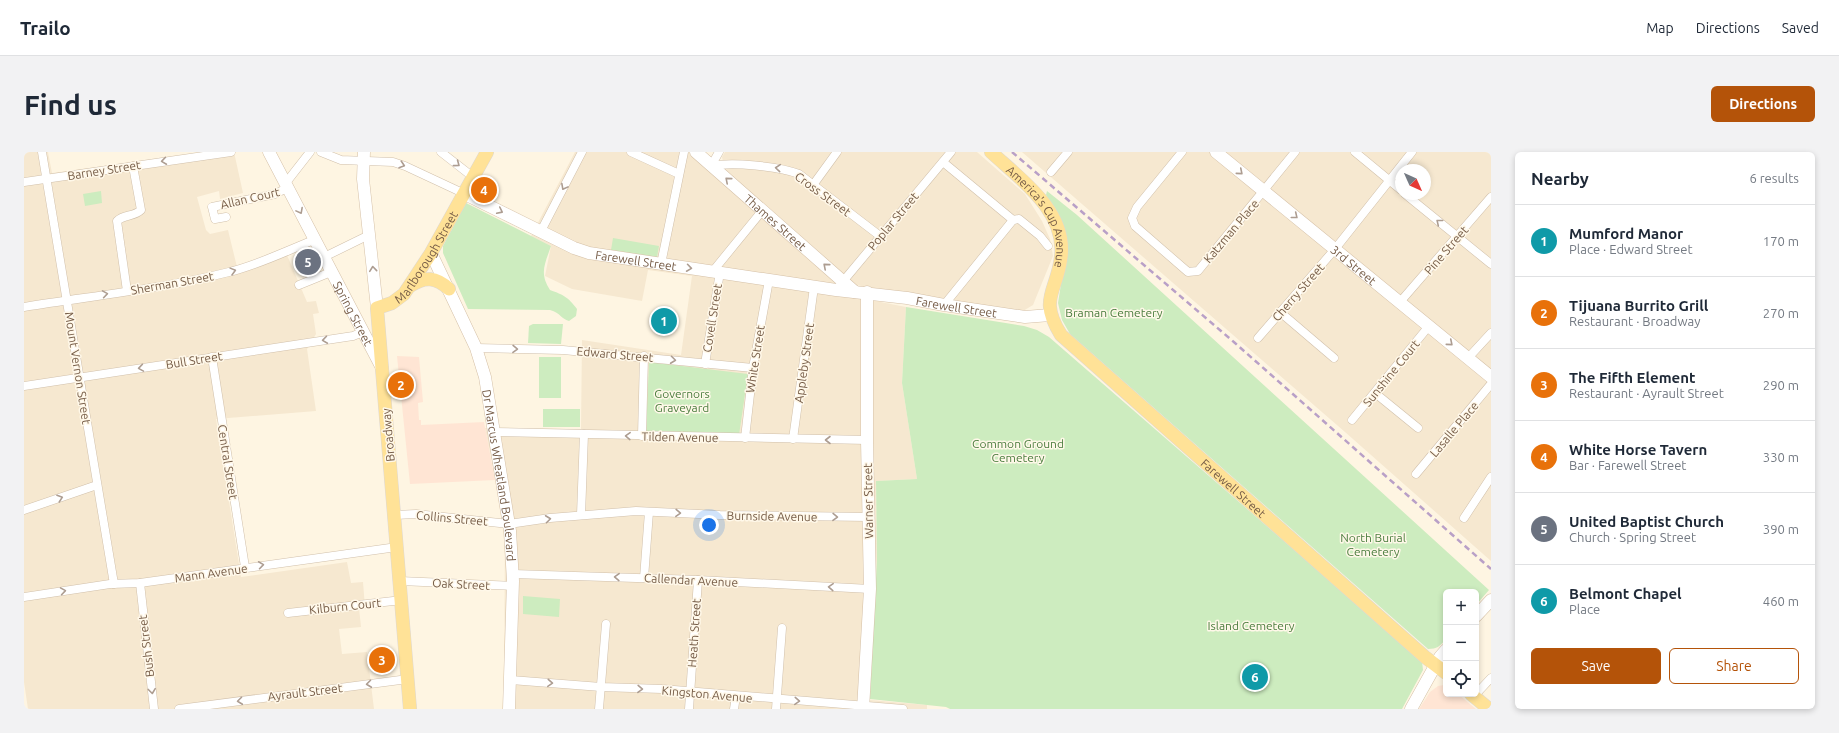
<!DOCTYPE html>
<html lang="en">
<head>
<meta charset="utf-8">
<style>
  :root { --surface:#fff; --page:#f2f2f3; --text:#1f2937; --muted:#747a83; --line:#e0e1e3; --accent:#b45309 }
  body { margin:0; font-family:Ubuntu,sans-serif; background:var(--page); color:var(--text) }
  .controls { position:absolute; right:12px; bottom:12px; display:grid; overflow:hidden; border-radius:6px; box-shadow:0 2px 6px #0003 }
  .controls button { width:36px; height:36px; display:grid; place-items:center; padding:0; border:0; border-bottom:1px solid var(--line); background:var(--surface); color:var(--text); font:20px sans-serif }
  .compass { position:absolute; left:1371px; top:12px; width:36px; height:36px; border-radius:50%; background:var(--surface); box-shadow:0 2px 6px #0003; rotate:135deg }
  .you { position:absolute; left:685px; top:373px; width:14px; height:14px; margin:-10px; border:3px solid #fff; border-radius:50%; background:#1a73e8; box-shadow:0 0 0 6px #1a73e833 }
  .badge { display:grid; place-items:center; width:26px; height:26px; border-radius:50%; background:var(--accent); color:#fff; font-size:13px; font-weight:700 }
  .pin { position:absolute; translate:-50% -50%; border:2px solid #fff; box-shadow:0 1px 4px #0006 }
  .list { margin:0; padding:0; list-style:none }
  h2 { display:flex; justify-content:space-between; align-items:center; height:52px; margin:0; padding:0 16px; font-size:17px }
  h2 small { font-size:13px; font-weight:400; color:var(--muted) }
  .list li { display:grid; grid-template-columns:26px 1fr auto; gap:12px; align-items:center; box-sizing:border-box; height:72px; padding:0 16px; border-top:1px solid var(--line) }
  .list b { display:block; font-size:15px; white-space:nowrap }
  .list p { margin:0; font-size:13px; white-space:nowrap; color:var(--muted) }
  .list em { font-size:13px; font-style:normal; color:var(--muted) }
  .actions { display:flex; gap:8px; padding:12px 16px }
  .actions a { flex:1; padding:9px 0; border:1px solid var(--accent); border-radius:6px; text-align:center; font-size:14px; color:var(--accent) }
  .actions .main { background:var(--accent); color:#fff }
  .icon { flex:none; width:22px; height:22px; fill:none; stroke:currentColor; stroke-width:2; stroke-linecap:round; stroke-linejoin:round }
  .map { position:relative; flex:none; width:1467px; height:557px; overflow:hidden; border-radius:6px }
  header { display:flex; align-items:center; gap:24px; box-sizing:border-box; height:56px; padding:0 20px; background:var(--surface); border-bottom:1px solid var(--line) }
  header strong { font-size:19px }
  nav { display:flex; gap:22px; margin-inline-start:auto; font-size:14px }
  .intro { display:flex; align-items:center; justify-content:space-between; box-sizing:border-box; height:96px; padding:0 24px }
  h1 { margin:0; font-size:28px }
  .button { padding:10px 18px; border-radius:6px; background:var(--accent); color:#fff; font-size:14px; font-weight:700 }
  main { display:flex; gap:24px; padding:0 24px }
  aside { flex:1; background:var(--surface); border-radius:6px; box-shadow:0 2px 6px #0003 }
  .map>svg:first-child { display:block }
  .residential { fill:#f6e8d0; fill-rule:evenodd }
  .commercial { fill:#ffe5d4 }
  .green { fill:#cdecbf }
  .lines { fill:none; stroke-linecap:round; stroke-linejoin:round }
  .street-casing { stroke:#d1c0ab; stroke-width:9 }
  .secondary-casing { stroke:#d5c0a7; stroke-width:13 }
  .primary-casing { stroke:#ded8d3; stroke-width:14 }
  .street { stroke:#fff; stroke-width:8 }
  .secondary { stroke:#fff; stroke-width:12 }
  .primary { stroke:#ffe297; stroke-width:13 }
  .rail { stroke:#b9a0c7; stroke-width:2.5; stroke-dasharray:6 4; stroke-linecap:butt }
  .oneway { stroke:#ad9d91 }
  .labels { text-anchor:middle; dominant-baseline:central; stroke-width:3; stroke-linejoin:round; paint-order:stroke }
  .street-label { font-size:12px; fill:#765c47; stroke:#fff8e9 }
  .park-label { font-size:12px; fill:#4b7d3e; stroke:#fff8e9 }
</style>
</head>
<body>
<header>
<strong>Trailo</strong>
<nav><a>Map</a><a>Directions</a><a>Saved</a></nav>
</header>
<div class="intro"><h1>Find us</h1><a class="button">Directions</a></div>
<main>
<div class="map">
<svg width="1467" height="557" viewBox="0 0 1467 557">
  <rect width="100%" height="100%" fill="#fef5e2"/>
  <g class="residential">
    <path d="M0,0H24L28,21L182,0H210L219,41L196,47L195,39L173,45L182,78L186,82L204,78L213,115L260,96L283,150L292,149L295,161L289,162L292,182L283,197L292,259L192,267L217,425L323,410L327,431L339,430L341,455L335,456L337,475L315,477L318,502L343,500L350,557H4L0,530Z"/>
    <path d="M551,0H664L831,145L882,155L878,231L893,327L852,329L853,407L846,548L903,553V557H480L481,374L461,276L557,277L558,188L657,203L668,124L624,118L618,149L548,137L521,124L527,94L507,84Z"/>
    <path d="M701,0H953L1001,42L1018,69L1026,87L1029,104L1009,153L999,159L831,133L701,19L698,5Z"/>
    <path d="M998,0H1467V409L1321,280ZM1377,18H1401V42H1377Z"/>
  </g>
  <g class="commercial">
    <path d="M373,204L395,205L399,250L394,251L395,268H397V273L460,270L471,328L386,332Z"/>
    <path d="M1420,533L1422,534V542H1434L1452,557H1395L1406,540L1414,534Z"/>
  </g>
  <g class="green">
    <path d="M77,39L78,51L61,54L59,42Z"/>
    <path d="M1023,39L1053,63L1465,438L1452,453V440H1422V487C1416,494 1413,497 1404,497L1046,182L1038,168L1034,151L1037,132V67L1022,43Z"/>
    <path d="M442,51L527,94C521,112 515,121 526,138C540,143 544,145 553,157L552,164L545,169C537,167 537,161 526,158L444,157L419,101V94Z"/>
    <path d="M589,86L635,94L633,105L587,98Z"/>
    <path d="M882,155L1000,174L1013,178L1025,185L1398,509L1399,518L1378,557H926L922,555L846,547L853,407L852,329L893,327L878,231Z"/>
    <path d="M509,172H539L537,192L504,191L505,174Z"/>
    <rect x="515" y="205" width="22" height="41"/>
    <path d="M625,210L724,222L715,283L622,281Z"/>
    <rect x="519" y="257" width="37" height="18"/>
    <path d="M499,444L536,447L535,465L499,462Z"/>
  </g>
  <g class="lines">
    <g class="street-casing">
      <g id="street">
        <path d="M18,0L90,432"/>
        <path d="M297,0L317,8L369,10L381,14L441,42"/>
        <path d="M417,0L449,25"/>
        <path d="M607,0L655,22"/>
        <path d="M1158,0L1113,55L1108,66L1111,74L1164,120L1174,119L1271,0"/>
        <path d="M1331,0L1377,38"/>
        <path d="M919,10L989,68"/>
        <path d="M687,14C708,10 755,14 775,22L856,84"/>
        <path d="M687,14L695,0"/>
        <path d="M1027,20L1044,0"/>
        <path d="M0,30L207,0"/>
        <path d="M261,32L286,0"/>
        <path d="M789,33L813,0"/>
        <path d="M1381,42L1467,112"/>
        <path d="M202,65L191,67L188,55L251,42L263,36"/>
        <path d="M989,68L995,67L1016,84L1024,94"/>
        <path d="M517,79L558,0"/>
        <path d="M300,105L345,83"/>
        <path d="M637,112L660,0"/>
        <path d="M689,119L738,59"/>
        <path d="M275,133L307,120"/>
        <path d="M816,133L927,0"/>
        <path d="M103,139L93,69C100,62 110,65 117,58L109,14"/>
        <path d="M1376,150L1467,45"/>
        <path d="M920,153L989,68"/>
        <path d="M0,155C68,144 138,137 205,120C234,113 262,99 290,88"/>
        <path d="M1256,160L1310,206"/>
        <path d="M1234,186L1311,97L1388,0"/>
        <path d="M452,196L539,198L729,216"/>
        <path d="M188,205L221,415"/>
        <path d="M1444,206L1467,181"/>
        <path d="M681,212L696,120"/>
        <path d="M0,234L329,184L339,180"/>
        <path d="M1351,241L1394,276"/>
        <path d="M1328,268L1405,174"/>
        <path d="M470,280L843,288"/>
        <path d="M618,284L620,204"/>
        <path d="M721,286L729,216L745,128"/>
        <path d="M769,287L790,135"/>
        <path d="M1392,322L1467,232"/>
        <path d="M0,358L73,333"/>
        <path d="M371,363L392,362L485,372L526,366L612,359L696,363L844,365"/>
        <path d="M557,363L560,282"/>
        <path d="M1440,366L1467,325"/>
        <path d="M489,422L674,428L846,437"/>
        <path d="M620,426L625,360"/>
        <path d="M376,429L489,434"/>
        <path d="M116,431L130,557"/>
        <path d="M0,445L86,432L116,431L373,395"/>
        <path d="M264,461L378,448"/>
        <path d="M487,528L577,535L638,537L879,557"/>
        <path d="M1452,542L1467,526"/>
        <path d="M155,557L384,527"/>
        <path d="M575,557L582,472"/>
        <path d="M665,557L674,428"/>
        <path d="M710,557L712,544"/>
        <path d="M752,557L758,476"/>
      </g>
    </g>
    <g class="secondary-casing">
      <g id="secondary">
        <path id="s1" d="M245,0L358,216"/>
        <path d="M340,0L339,27L353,156"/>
        <path id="s2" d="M672,0L831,140"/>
        <path id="s3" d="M1192,0L1467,225"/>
        <path id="s4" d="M441,42L550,96L565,101L812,138L883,146L920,153L1001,165L1026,163"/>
        <path id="s5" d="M407,101L452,196L461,225L486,379L489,429L485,557"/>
        <path d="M1452,464L1467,448"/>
        <path d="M839,557L846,437L843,288V140"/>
        <path d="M1387,557L1416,505L1422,498"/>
      </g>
    </g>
    <g class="primary-casing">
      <g id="primary">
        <path id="s6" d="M967,0C996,27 1043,59 1037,105C1033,140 1014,146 1037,183L1401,505L1422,521"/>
        <path d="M386,134C401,124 412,125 425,137"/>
        <path d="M1447,542L1465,557"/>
        <path id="s7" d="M386,557L353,156L368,151L380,142L407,101L463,0"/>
      </g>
    </g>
    <use href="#street" class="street"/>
    <use href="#secondary" class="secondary"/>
    <use href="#primary" class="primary"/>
    <path class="rail" d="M988,0L1211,191L1467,417"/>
  </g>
  <defs><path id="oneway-chevron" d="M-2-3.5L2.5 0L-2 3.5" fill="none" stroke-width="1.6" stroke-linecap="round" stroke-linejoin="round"/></defs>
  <g class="oneway">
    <use href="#oneway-chevron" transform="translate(140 9) rotate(172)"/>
    <use href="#oneway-chevron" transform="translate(433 12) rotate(37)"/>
    <use href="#oneway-chevron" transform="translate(378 13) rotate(18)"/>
    <use href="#oneway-chevron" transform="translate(754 16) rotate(-175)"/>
    <use href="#oneway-chevron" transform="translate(1216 20) rotate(40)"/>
    <use href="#oneway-chevron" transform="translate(704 28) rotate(-139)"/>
    <use href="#oneway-chevron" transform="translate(540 35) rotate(118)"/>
    <use href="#oneway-chevron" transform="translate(276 59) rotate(62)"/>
    <use href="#oneway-chevron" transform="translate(476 59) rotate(26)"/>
    <use href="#oneway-chevron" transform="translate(1271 64) rotate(39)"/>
    <use href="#oneway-chevron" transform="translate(1415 70) rotate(-141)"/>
    <use href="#oneway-chevron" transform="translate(802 114) rotate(-139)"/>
    <use href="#oneway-chevron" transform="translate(665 116) rotate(8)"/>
    <use href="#oneway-chevron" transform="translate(349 117) rotate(-96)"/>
    <use href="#oneway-chevron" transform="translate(209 119) rotate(-15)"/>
    <use href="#oneway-chevron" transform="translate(81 142) rotate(-9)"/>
    <use href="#oneway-chevron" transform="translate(301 188) rotate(172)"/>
    <use href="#oneway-chevron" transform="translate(1426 191) rotate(40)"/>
    <use href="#oneway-chevron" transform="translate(491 197) rotate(1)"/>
    <use href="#oneway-chevron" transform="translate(649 208) rotate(7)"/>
    <use href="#oneway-chevron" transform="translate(117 216) rotate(171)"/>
    <use href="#oneway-chevron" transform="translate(604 284) rotate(-178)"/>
    <use href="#oneway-chevron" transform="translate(804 288) rotate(-180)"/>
    <use href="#oneway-chevron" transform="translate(36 346) rotate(-19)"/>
    <use href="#oneway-chevron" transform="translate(654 361) rotate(2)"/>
    <use href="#oneway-chevron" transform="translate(811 365) rotate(1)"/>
    <use href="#oneway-chevron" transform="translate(524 367) rotate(-7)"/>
    <use href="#oneway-chevron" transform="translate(237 413) rotate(-8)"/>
    <use href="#oneway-chevron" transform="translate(593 425) rotate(-178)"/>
    <use href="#oneway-chevron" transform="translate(807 435) rotate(-177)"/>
    <use href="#oneway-chevron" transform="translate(39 439) rotate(-9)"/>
    <use href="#oneway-chevron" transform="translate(526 531) rotate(4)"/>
    <use href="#oneway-chevron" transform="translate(345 532) rotate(173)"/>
    <use href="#oneway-chevron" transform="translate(616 537) rotate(2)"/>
    <use href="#oneway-chevron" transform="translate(128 539) rotate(83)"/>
    <use href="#oneway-chevron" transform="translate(216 549) rotate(173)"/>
    <use href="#oneway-chevron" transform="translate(773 549) rotate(4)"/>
  </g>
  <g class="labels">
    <g class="street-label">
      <text transform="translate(80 18) rotate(-9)">Barney Street</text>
      <text transform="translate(799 42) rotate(36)">Cross Street</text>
      <text transform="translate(226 46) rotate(-13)">Allan Court</text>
      <text stroke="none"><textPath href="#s6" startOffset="83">America's Cup Avenue</textPath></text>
      <text transform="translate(869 69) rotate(-50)">Poplar Street</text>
      <text stroke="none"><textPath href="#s2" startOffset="106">Thames Street</textPath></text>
      <text transform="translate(1207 79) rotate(-50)">Katzman Place</text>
      <text transform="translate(1422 98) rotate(-49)">Pine Street</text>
      <text stroke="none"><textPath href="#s7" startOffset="476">Marlborough Street</textPath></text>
      <text stroke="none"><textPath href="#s4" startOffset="185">Farewell Street</textPath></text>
      <text stroke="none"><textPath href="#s3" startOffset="178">3rd Street</textPath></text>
      <text transform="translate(148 131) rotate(-10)">Sherman Street</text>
      <text transform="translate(1274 140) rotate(-49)">Cherry Street</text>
      <text stroke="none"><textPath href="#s4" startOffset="509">Farewell Street</textPath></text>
      <text stroke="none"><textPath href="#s1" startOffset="182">Spring Street</textPath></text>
      <text transform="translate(688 166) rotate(-81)">Covell Street</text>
      <text transform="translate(591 202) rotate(5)">Edward Street</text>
      <text transform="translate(731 207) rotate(-81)">White Street</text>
      <text transform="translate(170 208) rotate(-9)">Bull Street</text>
      <text transform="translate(780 211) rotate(-82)">Appleby Street</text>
      <text transform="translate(54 216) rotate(81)">Mount Vernon Street</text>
      <text transform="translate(1367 221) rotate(-51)">Sunshine Court</text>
      <text transform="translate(1430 277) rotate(-50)">Lasalle Place</text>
      <text transform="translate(364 283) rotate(-95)">Broadway</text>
      <text transform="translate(656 285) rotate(1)">Tilden Avenue</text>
      <text transform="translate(204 310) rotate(81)">Central Street</text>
      <text stroke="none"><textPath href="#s5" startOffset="235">Dr Marcus Wheatland Boulevard</textPath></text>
      <text stroke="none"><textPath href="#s6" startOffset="444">Farewell Street</textPath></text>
      <text transform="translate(844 349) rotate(-91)">Warner Street</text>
      <text transform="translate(748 364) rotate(1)">Burnside Avenue</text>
      <text transform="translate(428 366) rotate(5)">Collins Street</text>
      <text transform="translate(187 421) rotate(-8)">Mann Avenue</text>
      <text transform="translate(667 428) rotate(3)">Callendar Avenue</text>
      <text transform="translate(437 432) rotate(3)">Oak Street</text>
      <text transform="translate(321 454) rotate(-6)">Kilburn Court</text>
      <text transform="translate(670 481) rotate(-86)">Heath Street</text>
      <text transform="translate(122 494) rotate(-97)">Bush Street</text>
      <text transform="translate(281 540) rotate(-7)">Ayrault Street</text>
      <text transform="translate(683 542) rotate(5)">Kingston Avenue</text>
    </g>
    <g class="park-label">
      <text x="1090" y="160">Braman Cemetery</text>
      <text x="658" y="241">Governors<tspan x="658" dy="14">Graveyard</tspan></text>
      <text x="994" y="291">Common Ground<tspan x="994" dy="14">Cemetery</tspan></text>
      <text x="1349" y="385">North Burial<tspan x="1349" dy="14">Cemetery</tspan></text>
      <text x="1227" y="473">Island Cemetery</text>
    </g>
  </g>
</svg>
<div class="controls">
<button>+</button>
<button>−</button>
<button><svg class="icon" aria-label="locate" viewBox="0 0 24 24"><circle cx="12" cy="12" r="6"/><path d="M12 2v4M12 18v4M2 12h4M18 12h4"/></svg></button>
</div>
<svg class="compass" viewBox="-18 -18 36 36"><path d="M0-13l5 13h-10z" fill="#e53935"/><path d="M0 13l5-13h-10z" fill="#747a83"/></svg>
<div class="you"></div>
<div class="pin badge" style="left:640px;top:169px;background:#0f9aa8">1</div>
<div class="pin badge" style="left:377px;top:233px;background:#e8710a">2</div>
<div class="pin badge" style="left:358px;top:508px;background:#e8710a">3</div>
<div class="pin badge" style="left:460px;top:38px;background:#e8710a">4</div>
<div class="pin badge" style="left:284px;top:110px;background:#6b7280">5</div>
<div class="pin badge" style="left:1231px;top:525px;background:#0f9aa8">6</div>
</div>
<aside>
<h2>Nearby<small>6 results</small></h2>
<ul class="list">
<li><span class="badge" style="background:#0f9aa8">1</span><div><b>Mumford Manor</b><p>Place · Edward Street</p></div><em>170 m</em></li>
<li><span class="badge" style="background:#e8710a">2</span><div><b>Tijuana Burrito Grill</b><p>Restaurant · Broadway</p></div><em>270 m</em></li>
<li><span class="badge" style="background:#e8710a">3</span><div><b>The Fifth Element</b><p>Restaurant · Ayrault Street</p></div><em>290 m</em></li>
<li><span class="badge" style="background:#e8710a">4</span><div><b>White Horse Tavern</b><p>Bar · Farewell Street</p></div><em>330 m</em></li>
<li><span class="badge" style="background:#6b7280">5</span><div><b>United Baptist Church</b><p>Church · Spring Street</p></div><em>390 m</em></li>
<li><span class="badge" style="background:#0f9aa8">6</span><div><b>Belmont Chapel</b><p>Place</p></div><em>460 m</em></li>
</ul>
<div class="actions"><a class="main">Save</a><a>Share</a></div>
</aside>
</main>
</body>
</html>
